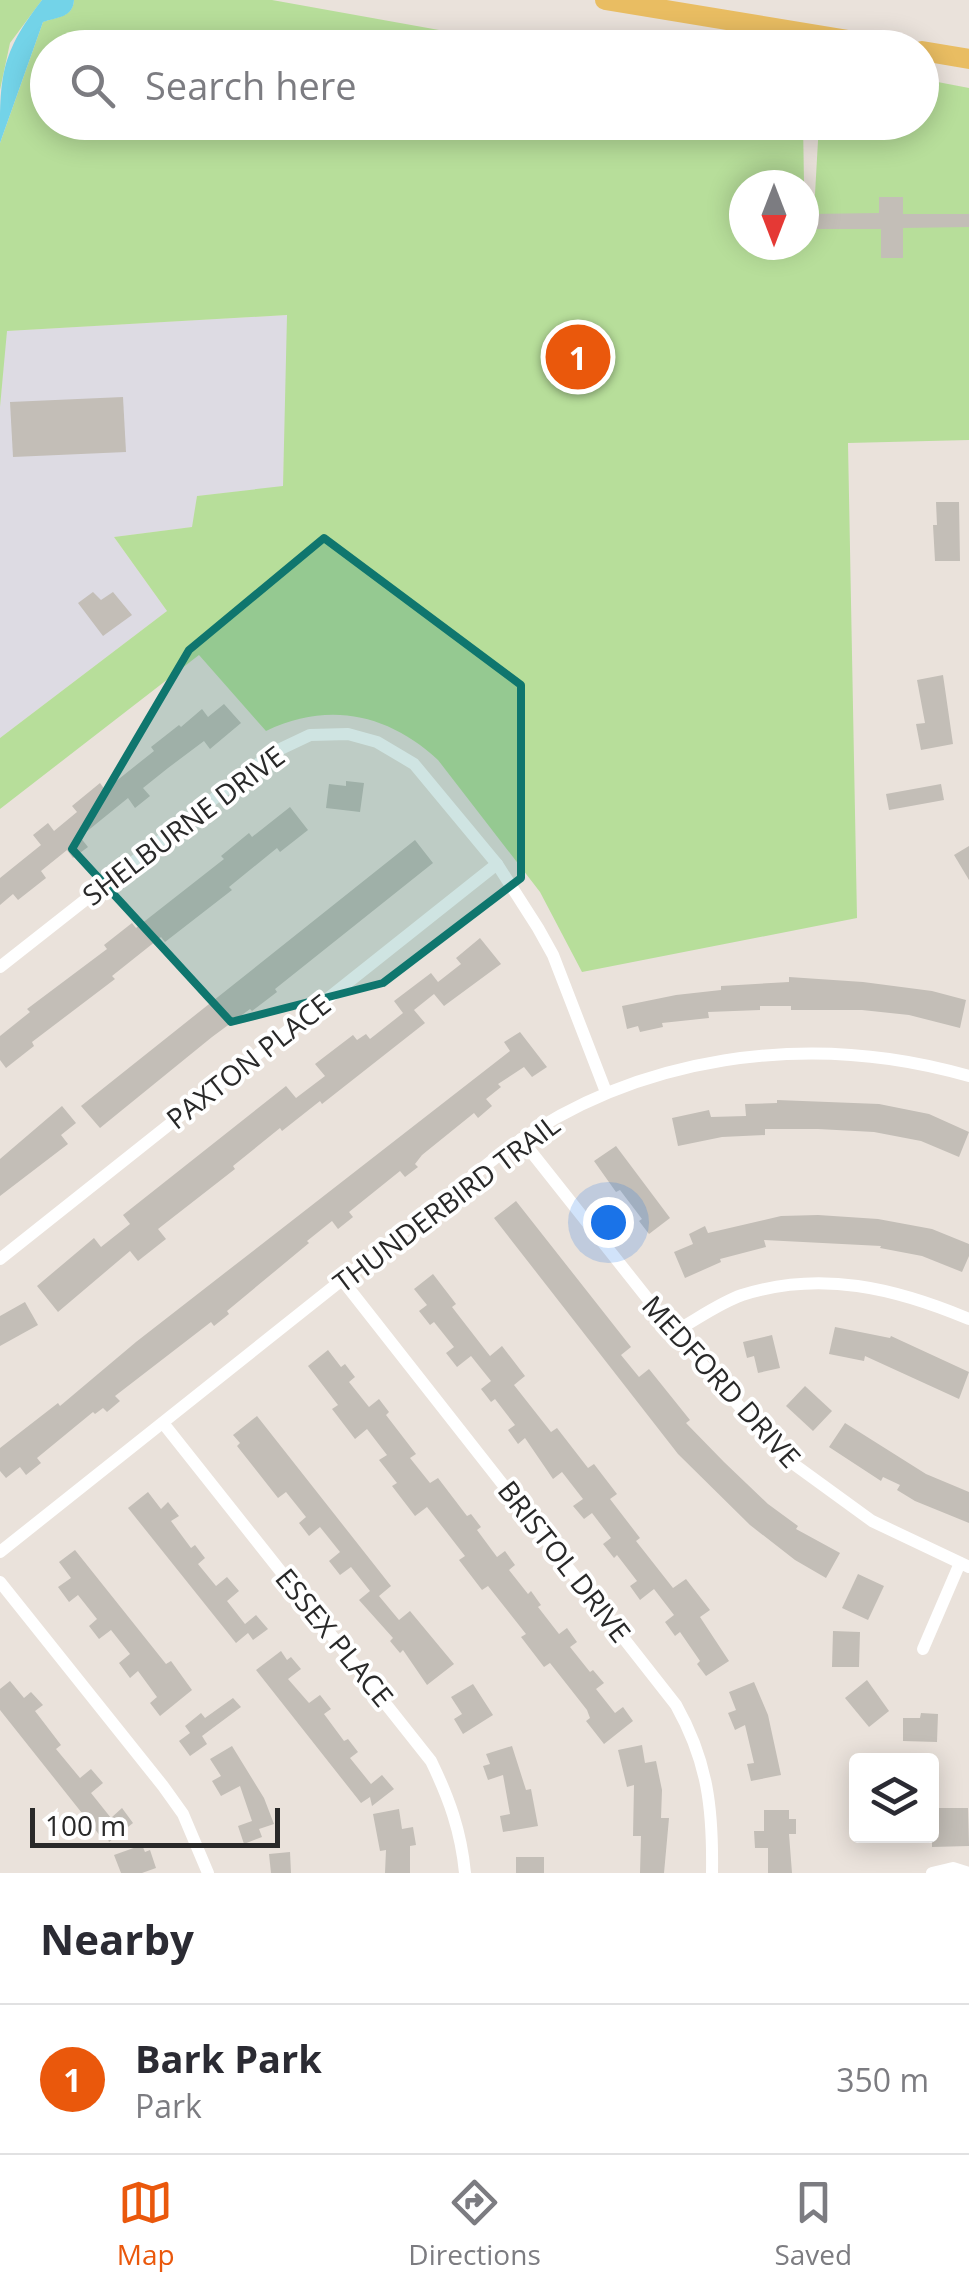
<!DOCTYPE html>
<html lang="en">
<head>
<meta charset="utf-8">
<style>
  :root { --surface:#fff; --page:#f2f2f3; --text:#2b2b33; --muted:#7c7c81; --line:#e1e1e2; --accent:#ea580c }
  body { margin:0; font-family:"Open Sans",sans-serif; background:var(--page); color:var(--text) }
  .controls { position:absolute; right:30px; bottom:30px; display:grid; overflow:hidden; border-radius:10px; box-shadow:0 5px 25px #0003 }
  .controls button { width:90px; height:90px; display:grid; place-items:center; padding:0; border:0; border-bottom:2px solid var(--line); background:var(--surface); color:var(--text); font:50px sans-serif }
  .compass { position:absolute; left:729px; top:170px; width:90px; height:90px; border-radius:50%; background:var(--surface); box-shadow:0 5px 25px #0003; rotate:180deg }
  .scale { position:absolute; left:30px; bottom:25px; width:250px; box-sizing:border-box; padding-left:10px; border:5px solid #292929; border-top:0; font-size:28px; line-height:35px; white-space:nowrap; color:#292929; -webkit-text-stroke:8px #fff; paint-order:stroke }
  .you { position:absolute; left:608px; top:1222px; width:35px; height:35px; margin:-25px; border:8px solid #fff; border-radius:50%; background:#1a73e8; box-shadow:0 0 0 15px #1a73e833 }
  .badge { display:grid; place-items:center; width:65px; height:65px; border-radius:50%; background:var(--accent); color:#fff; font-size:32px; font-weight:700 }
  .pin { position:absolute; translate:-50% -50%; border:5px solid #fff; box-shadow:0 2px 10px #0006 }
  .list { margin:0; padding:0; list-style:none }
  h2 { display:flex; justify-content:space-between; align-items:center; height:130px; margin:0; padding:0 40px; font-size:42px }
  h2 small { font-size:32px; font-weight:400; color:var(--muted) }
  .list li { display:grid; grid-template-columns:65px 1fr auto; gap:30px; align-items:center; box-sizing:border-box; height:150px; padding:0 40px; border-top:2px solid var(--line) }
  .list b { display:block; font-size:38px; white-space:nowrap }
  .list p { margin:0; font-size:32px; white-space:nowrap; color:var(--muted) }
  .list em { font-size:32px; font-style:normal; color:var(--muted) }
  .icon { flex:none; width:55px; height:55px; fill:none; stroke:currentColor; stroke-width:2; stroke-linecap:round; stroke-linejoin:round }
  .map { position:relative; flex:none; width:969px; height:1873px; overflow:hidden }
  .search { position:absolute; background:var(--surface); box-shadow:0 5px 25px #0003; left:30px; right:30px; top:30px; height:110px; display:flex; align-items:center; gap:25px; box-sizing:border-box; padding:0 35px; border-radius:55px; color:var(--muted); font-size:38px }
  .sheet { height:280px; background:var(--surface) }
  nav { display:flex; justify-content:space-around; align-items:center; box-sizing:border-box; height:140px; border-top:2px solid var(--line); background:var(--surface); font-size:28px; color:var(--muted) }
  nav a { display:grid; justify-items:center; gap:5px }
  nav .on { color:var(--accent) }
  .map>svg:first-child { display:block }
  .industrial { fill:#dddbe3 }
  .green { fill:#b7de9a }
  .water { fill:#73d3e8 }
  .building { fill:#c3beb7 }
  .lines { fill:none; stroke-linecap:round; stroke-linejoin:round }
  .minor { stroke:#fff; stroke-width:12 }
  .primary { stroke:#e9bd62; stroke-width:20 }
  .marked { fill:#0f766e; fill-opacity:0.2; stroke:#0f766e; stroke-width:8; stroke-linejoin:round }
  .labels { text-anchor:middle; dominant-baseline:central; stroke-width:8; stroke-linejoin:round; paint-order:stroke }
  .street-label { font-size:28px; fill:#292929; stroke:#fff }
</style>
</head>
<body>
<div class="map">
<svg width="969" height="1873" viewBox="0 0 969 1873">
  <rect width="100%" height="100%" fill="#eae2db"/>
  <path class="industrial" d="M288,315L283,487L197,496L193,527L114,537L167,611L0,738V407L6,331Z"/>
  <g class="green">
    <path d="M0,0H42L10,43L0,90Z"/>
    <path d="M74,0H272L534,47L48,48V122L803,123L804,183L744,185V245H804L815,194L819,123L922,122V79L969,88V440L848,443L857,918L582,972L540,892L438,760C388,714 329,701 266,731L199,655L0,809V738L167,611L114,537L192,527L197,496L283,486L287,315L7,331L0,407V143L43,22C57,17 73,17 74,0Z"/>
    <path d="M657,36L730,47H657Z"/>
  </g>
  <path class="water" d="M42,0H74C73,18 57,17 43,22L0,143C0,77 0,54 42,0Z"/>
  <g class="building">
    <path d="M879,197H903V214H969V227L903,228V258H881V229H811V214L879,213Z"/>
    <path d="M123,397L126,452L13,457L10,402Z"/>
    <path d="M936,502H959L960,561H935L933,525H937Z"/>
    <path d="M93,592L101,600L113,592L132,615L103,636L78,603Z"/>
    <path d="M943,675L953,744L921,750L916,724L925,723L917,680Z"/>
    <path d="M224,704L241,723L210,749L204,741L168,768L143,788L150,796L135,808L128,798L80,837L88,847L73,858L67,850L41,871L46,878L18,900L13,894L0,905V878L41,845L33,835L48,823L54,831L77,812L72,806L100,783L105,790L154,751L151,747L179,725L181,727L202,709L208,717Z"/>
    <path d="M346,781L364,783L360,812L326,808L329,784L346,786Z"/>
    <path d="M941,784L944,800L889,810L886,794Z"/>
    <path d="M290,807L308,830L280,852L277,848L229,887L232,890L165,942L161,937L112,976L115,979L32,1042L34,1046L6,1068L0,1060V1036L30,1012L27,1009L107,949L104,945L132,923L136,928L224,859L221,856L249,833L252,837Z"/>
    <path d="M415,840L433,863L275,989L277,992L252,1011L250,1009L212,1037L100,1128L81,1106Z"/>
    <path d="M969,846V880L954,855Z"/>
    <path d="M480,938L501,964L444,1006L434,994L414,1010L425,1023L322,1104L320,1101L282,1131L280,1128L233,1166L235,1169L158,1229L166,1239L138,1261L130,1251L58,1312L37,1286L94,1238L101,1247L130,1224L123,1215L286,1086L296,1098L325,1076L315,1064L353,1035L357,1040L366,1034L370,1039L403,1013L394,1001L431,973L438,982L461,964L456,958Z"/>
    <path d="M789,977L863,982L932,991L966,1000L960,1028L909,1015L862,1010H791V1006H760V1010L708,1012L709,1018L662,1023L663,1027L640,1032L638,1026L627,1029L622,1006L676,995L721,990V986L789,982Z"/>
    <path d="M520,1032L547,1067L532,1077L524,1067L498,1084L501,1087L486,1099L492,1106L478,1118L474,1113L422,1155L415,1164L418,1167L405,1177L400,1171L349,1212L353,1217L338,1229L332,1221L307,1241L309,1243L227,1311L229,1314L214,1326L211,1322L115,1396L120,1401L107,1412L103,1408L95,1414L93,1412L37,1458L41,1463L26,1475L20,1467L6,1478L0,1471V1448L58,1403L60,1406L136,1342L510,1051L504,1042Z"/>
    <path d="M777,1100L879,1104L929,1114L969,1132L959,1157L921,1141L874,1132L818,1129H765V1135L722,1137L678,1146L672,1118L709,1110L711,1117L746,1116L745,1104L777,1103Z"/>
    <path d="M62,1106L76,1123L61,1135L68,1144L0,1196V1159Z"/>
    <path d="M616,1146L670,1218L649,1234L639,1221L642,1219L620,1190L616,1192L594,1161Z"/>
    <path d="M516,1201L631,1347L621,1355L639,1377L649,1369L690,1420L686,1423L724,1462L768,1504L798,1526L796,1529L840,1553L826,1578L795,1560L750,1525L678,1454L494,1218Z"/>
    <path d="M818,1215L878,1219L932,1229L969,1244V1256L962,1272L922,1256L880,1248L881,1246L764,1240L766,1247L720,1259L721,1262L685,1278L674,1252L693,1244L689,1234L705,1226L708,1233L781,1216Z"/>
    <path d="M433,1274L456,1304L452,1307L490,1356L502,1346L525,1376L514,1385L551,1432L557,1428L588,1468L594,1464L617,1494L610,1499L640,1538L636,1541L673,1588L686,1579L710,1610L700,1617L729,1661L706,1676L697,1664L700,1661L680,1632L675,1636L665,1622L674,1615L654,1589L640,1600L630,1586L637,1581L617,1555L614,1558L603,1544L611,1538L592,1513L584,1519L573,1506L583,1499L562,1472L553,1479L525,1438L518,1444L508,1430L515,1425L495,1399L491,1402L481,1389L491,1381L471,1356L457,1367L446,1353L454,1347L434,1322L430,1325L419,1311L427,1305L414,1289Z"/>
    <path d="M25,1302L38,1325L0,1346V1316Z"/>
    <path d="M835,1327L890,1338L891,1336L969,1372L959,1399L865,1356L864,1361L829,1354Z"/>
    <path d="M772,1335L780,1368L758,1373L754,1356L747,1358L743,1342Z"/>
    <path d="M328,1350L341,1367L345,1364L355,1377L349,1382L369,1407L379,1399L389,1412L386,1415L416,1454L410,1458L430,1483L438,1478L467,1516L471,1514L481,1527L477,1530L497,1557L505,1551L515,1565L509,1570L528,1594L531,1591L541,1605L538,1607L559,1634L567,1628L577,1642L570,1647L590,1672L593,1670L604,1683L596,1689L615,1713L623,1707L633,1721L604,1744L586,1721L590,1718L587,1710L550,1663L544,1667L521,1637L526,1634L488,1586L482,1590L459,1560L465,1556L427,1507L415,1516L392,1486L397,1483L379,1460L387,1455L367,1429L355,1439L332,1409L338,1405L308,1366Z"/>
    <path d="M805,1386L832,1411L813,1431L786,1406Z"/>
    <path d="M257,1416L391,1586L379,1596L399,1620L410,1611L454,1664L427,1685L403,1650L400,1653L390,1641L393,1638L359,1600L370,1591L351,1567L340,1575L329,1561L340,1552L320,1527L309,1536L299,1523L306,1517L286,1492L278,1498L237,1446L240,1443L233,1435Z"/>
    <path d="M845,1423L926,1474L969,1492V1523L915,1501L897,1490L900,1485L883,1477L881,1481L829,1447Z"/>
    <path d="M148,1492L161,1509L168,1502L179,1516L171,1521L191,1548L195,1545L205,1558L198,1564L216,1586L227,1577L239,1591L227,1601L245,1624L256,1615L268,1629L253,1640L248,1633L236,1643L128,1508Z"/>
    <path d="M75,1550L166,1664L171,1661L192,1690L160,1716L150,1703L157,1697L138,1671L130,1678L119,1663L130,1654L111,1630L99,1639L89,1626L97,1619L78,1595L69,1602L58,1587L71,1578L59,1562Z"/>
    <path d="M858,1574L884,1586L868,1620L842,1608Z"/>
    <path d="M833,1631L860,1632L859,1667H832Z"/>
    <path d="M281,1651L287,1660L291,1657L301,1669L288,1679L309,1703L320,1695L331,1709L324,1714L344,1741L348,1739L358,1752L350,1758L371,1784L382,1775L394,1789L372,1806L370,1797L361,1803L256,1670Z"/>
    <path d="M867,1680L889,1711L869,1727L845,1698Z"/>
    <path d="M10,1681L24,1698L31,1692L43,1705L35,1711L61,1745L56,1749L80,1778L91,1769L103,1783L91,1793L111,1818L122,1808L133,1823L109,1842L106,1833L101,1837L0,1710V1689Z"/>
    <path d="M754,1682L768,1715L781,1775L751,1781L747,1764L754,1763L745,1725L735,1730L728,1713L736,1710L729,1692Z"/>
    <path d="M473,1684L493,1715L463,1734L454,1719L462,1714L451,1697Z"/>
    <path d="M233,1698L241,1707L202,1736L207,1744L190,1756L179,1741L190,1733L185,1726L201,1713L205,1718Z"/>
    <path d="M921,1713L938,1714L937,1742L903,1741V1718H920Z"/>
    <path d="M642,1745L645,1763L656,1761L662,1790L661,1818H669L664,1873H640L641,1836H633L634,1785L627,1787L618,1750Z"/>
    <path d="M232,1746L264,1798L274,1824L259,1829L262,1837L244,1844L238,1826L252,1821L240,1786L221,1796L212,1781L221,1776L210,1759Z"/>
    <path d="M512,1746L526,1790L531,1789L538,1826L503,1832L500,1816L510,1814L503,1775L488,1780L483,1766L490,1764L486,1754Z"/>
    <path d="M932,1808H968L969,1846L932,1847Z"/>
    <path d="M399,1809L402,1829L413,1827L416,1845L410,1846V1873H385L386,1850L380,1851L373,1814Z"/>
    <path d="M764,1810H789V1819H796V1834H789L792,1873H768V1848H755L754,1831H764Z"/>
    <path d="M142,1845L145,1852L150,1850L156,1868L142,1873H121L114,1855Z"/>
    <path d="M290,1852L291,1873H271L269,1854Z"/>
    <rect x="516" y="1857" width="28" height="16"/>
  </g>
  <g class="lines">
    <g class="minor">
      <path d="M0,967L272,753L310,735L348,734L377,742L414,764L497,864L538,928L553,955L606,1092"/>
      <path d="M521,1139L674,1332L784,1457L872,1521L969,1567"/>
      <path d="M0,1259L497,864"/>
      <path d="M343,1281L676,1705C708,1762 713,1809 712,1873"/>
      <path d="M674,1332C696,1320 719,1303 742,1295C821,1270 895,1288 969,1319"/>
      <path d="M163,1423L431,1761C449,1798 461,1831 465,1873"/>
      <path d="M0,1552L499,1155C633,1054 809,1030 969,1076"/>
      <path d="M0,1582L163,1786L183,1814L208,1873"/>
      <path d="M923,1649L960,1563"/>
      <path d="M932,1873L953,1868L969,1873"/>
    </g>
    <g class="primary">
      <path d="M605,0L897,48"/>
      <path d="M922,51L969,59"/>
    </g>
  </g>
  <path class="marked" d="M324,538L521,685V878L383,983L231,1022L72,849L189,650Z"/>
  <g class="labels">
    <g class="street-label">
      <text transform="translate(183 825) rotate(-37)">SHELBURNE DRIVE</text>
      <text transform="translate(248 1061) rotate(-38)">PAXTON PLACE</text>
      <text transform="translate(446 1203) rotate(-37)">THUNDERBIRD TRAIL</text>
      <text transform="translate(722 1381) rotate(48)">MEDFORD DRIVE</text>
      <text transform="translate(565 1561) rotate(52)">BRISTOL DRIVE</text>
      <text transform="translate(335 1637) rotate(51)">ESSEX PLACE</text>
    </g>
  </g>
</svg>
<div class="controls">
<button><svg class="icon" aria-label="layers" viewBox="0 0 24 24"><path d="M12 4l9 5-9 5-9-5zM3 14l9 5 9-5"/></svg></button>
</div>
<svg class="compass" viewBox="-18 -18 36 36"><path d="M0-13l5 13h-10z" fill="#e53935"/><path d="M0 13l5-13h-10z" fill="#7c7c81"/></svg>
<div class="scale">100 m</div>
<div class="you"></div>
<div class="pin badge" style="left:578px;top:357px">1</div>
<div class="search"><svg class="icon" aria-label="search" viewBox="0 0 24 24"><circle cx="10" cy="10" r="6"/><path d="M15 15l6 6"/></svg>Search here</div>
</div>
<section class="sheet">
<h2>Nearby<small></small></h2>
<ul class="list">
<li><span class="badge">1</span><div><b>Bark Park</b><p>Park</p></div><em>350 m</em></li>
</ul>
</section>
<nav>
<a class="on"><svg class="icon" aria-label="map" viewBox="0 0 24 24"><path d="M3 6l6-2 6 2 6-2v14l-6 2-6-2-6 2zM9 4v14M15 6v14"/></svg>Map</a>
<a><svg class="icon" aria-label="directions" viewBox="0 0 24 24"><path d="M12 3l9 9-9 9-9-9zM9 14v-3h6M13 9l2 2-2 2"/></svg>Directions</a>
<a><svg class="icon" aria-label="saved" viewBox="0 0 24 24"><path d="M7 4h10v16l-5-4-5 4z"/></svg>Saved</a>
</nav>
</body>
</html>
